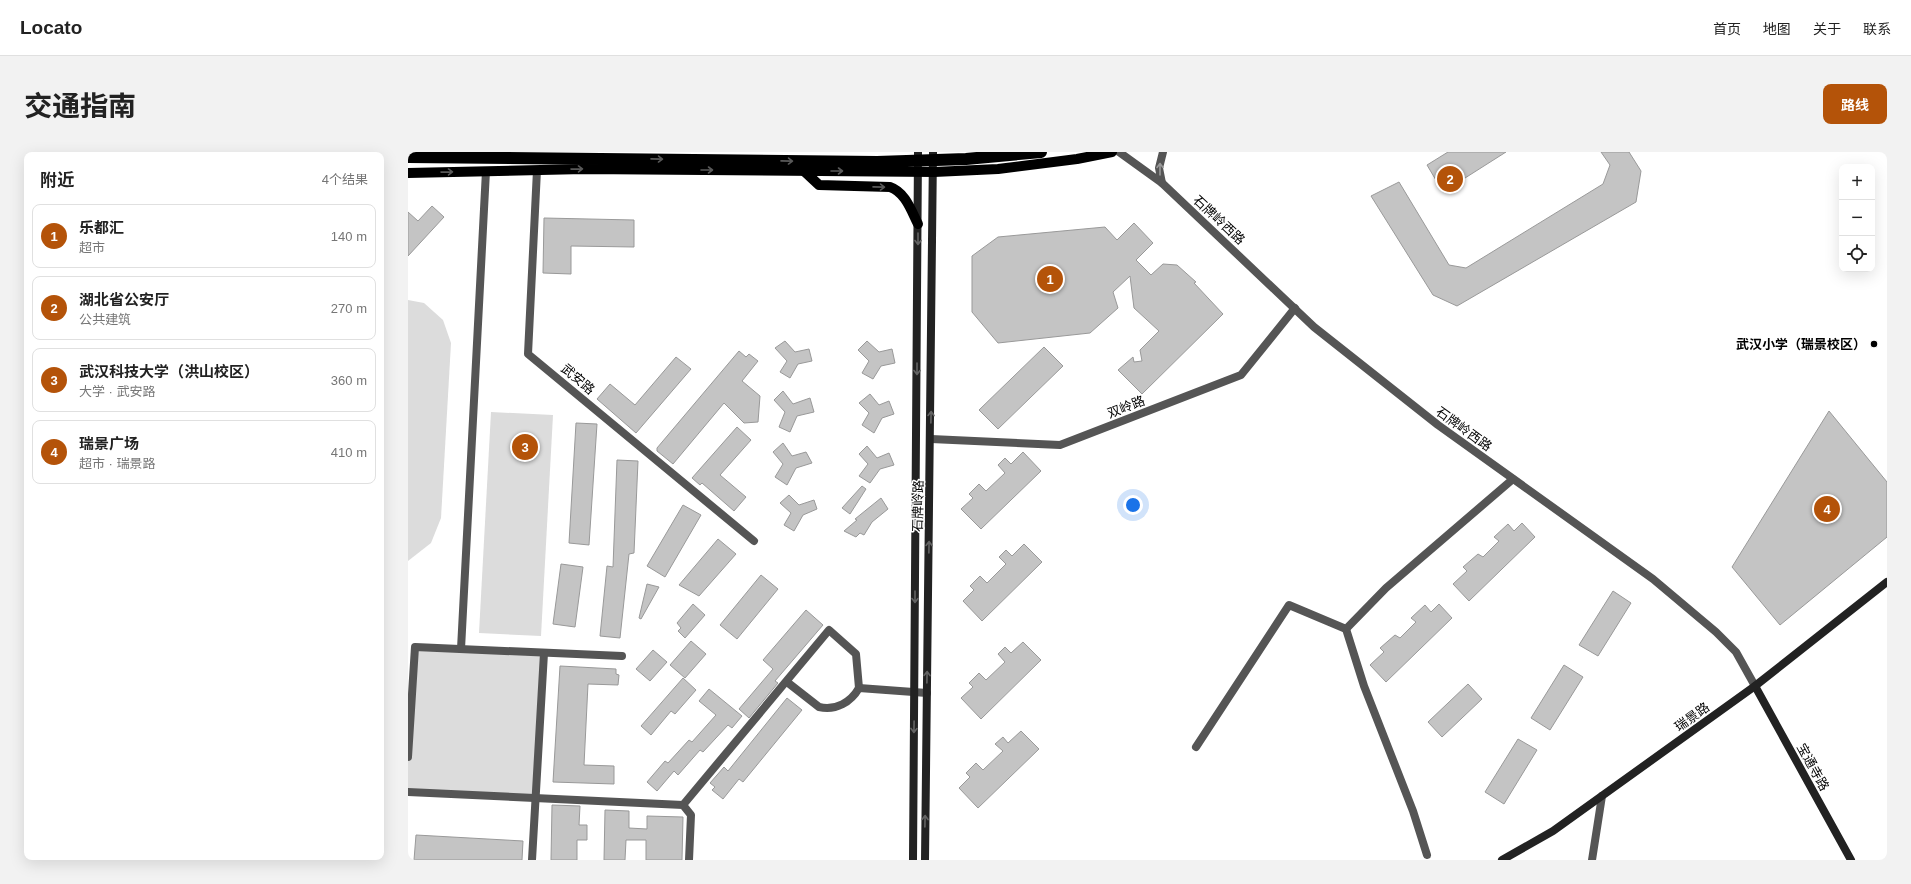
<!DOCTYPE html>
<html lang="zh">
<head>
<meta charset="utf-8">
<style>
  :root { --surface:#fff; --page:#f2f2f2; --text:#222; --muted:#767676; --line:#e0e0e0; --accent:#b45309 }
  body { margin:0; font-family:Arial,"Noto Sans SC",sans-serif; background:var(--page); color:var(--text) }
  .controls { position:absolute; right:12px; top:12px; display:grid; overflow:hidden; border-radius:8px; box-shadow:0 4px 16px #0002 }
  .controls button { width:36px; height:36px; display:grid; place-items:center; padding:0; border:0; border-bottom:1px solid var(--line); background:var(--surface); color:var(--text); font:20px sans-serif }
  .you { position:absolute; left:725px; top:353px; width:14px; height:14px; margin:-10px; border:3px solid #fff; border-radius:50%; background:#1a73e8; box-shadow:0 0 0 6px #1a73e833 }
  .badge { display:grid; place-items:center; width:26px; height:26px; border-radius:50%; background:var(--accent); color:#fff; font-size:13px; font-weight:700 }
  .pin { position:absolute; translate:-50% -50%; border:2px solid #fff; box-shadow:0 1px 4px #0006 }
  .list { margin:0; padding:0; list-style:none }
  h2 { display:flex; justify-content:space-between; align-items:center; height:52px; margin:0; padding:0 16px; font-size:17px }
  h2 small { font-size:13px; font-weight:400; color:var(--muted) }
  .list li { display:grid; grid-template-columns:26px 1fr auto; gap:12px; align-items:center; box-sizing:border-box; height:64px; margin:0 8px 8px; padding:0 8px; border:1px solid var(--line); border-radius:8px }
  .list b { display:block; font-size:15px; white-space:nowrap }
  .list p { margin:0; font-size:13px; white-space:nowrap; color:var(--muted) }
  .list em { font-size:13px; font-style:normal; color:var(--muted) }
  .icon { flex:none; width:22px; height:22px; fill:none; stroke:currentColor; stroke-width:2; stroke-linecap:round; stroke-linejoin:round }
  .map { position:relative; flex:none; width:1479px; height:708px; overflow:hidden; border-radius:8px }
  header { display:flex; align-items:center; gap:24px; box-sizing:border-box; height:56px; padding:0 20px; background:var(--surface); border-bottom:1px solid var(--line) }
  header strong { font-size:19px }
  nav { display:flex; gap:22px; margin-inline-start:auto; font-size:14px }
  .intro { display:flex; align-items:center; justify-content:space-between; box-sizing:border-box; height:96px; padding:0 24px }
  h1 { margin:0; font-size:28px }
  .button { padding:10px 18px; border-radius:8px; background:var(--accent); color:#fff; font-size:14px; font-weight:700 }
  main { display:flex; gap:24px; padding:0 24px }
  aside { flex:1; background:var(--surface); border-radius:8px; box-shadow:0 4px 16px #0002 }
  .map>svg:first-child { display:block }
  .green { fill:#dcdcdc }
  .building { fill:#c4c4c4; stroke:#999 }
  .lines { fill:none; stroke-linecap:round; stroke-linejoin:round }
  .street { stroke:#555; stroke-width:8 }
  .secondary { stroke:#222; stroke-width:8 }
  .primary { stroke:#000; stroke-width:10 }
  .highway { stroke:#000; stroke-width:12 }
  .oneway { stroke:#595959 }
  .oneway2 { stroke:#999 }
  .oneway3 { stroke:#646464 }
  .poi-dot { fill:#000; stroke:#fff; stroke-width:1.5 }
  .labels { text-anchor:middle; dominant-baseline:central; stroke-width:3; stroke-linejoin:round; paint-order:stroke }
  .street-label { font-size:13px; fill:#000; stroke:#fff }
  .poi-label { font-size:13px; font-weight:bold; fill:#000; stroke:#fff; text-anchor:end }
</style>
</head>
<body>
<header>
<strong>Locato</strong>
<nav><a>首页</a><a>地图</a><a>关于</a><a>联系</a></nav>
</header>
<div class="intro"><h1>交通指南</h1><a class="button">路线</a></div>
<main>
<aside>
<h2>附近<small>4个结果</small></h2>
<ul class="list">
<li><span class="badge">1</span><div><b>乐都汇</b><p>超市</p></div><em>140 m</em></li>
<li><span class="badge">2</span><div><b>湖北省公安厅</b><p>公共建筑</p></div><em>270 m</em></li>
<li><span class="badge">3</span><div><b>武汉科技大学（洪山校区）</b><p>大学 · 武安路</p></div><em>360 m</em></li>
<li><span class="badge">4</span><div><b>瑞景广场</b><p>超市 · 瑞景路</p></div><em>410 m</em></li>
</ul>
</aside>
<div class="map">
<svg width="1479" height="708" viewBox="0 0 1479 708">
  <rect width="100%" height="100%" fill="#fff"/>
  <g class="green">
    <path d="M0,148L16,151L35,168L43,191L33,366L23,391L0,409Z"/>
    <path d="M83,260L145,263L133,484L71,481Z"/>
    <path d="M7,495L136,501L128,647L0,640V605Z"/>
  </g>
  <g class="building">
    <path d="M1040,0H1098L1035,40L1019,13Z"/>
    <path d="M1193,0H1221L1233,19L1228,50L1049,154L1025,143L963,44L991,30L1041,113L1058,116L1195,32L1202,13Z"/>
    <path d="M24,54L36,65L0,104V60L10,69Z"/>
    <path d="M136,66L226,68V95L163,94V122L135,121Z"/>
    <path d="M726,71L745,91L728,108L743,123L755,112L769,113L788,130L786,131L815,162L734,242L710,218L725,205L726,210L734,209L732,198L751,179L726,156L722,124L705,140L710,156L682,181L590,191L564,160V104L590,85L697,75L709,88Z"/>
    <path d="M377,189L387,200L401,197L404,209L390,212L382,226L372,220L379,209L367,196Z"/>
    <path d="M459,189L471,200L484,197L487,211L473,214L465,227L454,221L461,209L450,198Z"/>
    <path d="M636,195L655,214L590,277L571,258Z"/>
    <path d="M331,199L338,205L341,202L350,209L334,229L352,244L350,270L336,271L316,251L265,312L249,299V296Z"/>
    <path d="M268,205L283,217L228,281L189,247L202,232L227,253Z"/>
    <path d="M375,239L385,252L402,246L406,260L389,264L382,280L371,275L377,260L366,248Z"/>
    <path d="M462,242L471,253L481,249L486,262L474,266L466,281L454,273L461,261L451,251Z"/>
    <path d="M1421,259L1479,330V385L1372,473L1324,415Z"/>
    <path d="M168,271L189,272L181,393L161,391Z"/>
    <path d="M329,275L343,288L312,323L338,345L326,359L294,331L292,333L284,326Z"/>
    <path d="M375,291L384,304L398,300L404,311L388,316L379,333L367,325L375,312L365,300Z"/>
    <path d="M459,294L469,306L481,301L486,313L472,317L462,331L451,324L460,312L451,302Z"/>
    <path d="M615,300L633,319L573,377L553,357L565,346L561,342L571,332L578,339L597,321L590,313L597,306L603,312Z"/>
    <path d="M209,308L230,309L226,401L221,402L212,486L192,484L199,414L205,415Z"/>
    <path d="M454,334L458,337L442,362L434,356Z"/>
    <path d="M381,343L391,353L406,348L409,357L395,363L386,379L376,373L383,361L372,351Z"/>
    <path d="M473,346L480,357L464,370L456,383L452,381L448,385L436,379L449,368L447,367Z"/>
    <path d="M275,353L293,363L257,425L239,414Z"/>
    <path d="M1114,371L1127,385L1061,449L1045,432L1059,419L1055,415L1070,402L1075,405L1091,389L1086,385L1100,372L1106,379Z"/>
    <path d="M310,387L328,402L291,444L271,433Z"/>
    <path d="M616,392L634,410L574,469L555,449L566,438L562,434L572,424L579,431L598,412L591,405L598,398L604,404Z"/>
    <path d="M153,412L175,415L167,475L145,472Z"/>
    <path d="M353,423L370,437L329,487L312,473Z"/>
    <path d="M239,432L251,435L233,467L231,466Z"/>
    <path d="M1205,439L1223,451L1190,504L1171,493Z"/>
    <path d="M285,452L297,463L277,486L270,479L273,476L269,471Z"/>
    <path d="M1031,452L1044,466L978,530L962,513L976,500L972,496L987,483L992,486L1008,470L1003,466L1017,453L1023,460Z"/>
    <path d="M398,458L415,473L367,529L370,531L341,566L331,557L365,517L355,508Z"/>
    <path d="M283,489L298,502L277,526L262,513Z"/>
    <path d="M615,490L633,508L573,567L553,546L565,535L561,531L571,521L578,528L597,510L590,502L597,495L603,501Z"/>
    <path d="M245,498L259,510L242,529L228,517Z"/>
    <path d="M1156,513L1175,525L1142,578L1123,566Z"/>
    <path d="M152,514L208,517V522L211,523L210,533L180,532L176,613L206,614V632L145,630Z"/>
    <path d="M275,526L288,538L267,562L263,559L243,583L233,574Z"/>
    <path d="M1060,532L1074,547L1034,585L1020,570Z"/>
    <path d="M301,537L334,564L324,576L320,573L295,600L292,598L270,623L266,619L249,639L239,630L257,609L260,611L281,588L284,590L308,563L291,549Z"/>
    <path d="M379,546L394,558L335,630L331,627L315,647L304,638L307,635L302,631L316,615L320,619Z"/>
    <path d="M613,579L631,597L570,656L551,636L562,625L558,621L568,611L575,618L595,599L587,592L595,585L600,591Z"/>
    <path d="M1110,587L1129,598L1096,652L1077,640Z"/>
    <path d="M144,653L172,654L171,673H179V688H169V708H143Z"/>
    <path d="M197,658L221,659V676L239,677V664L275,665L274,708H238V688H218L217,708H196Z"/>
    <path d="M8,683L115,689L114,708H6Z"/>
  </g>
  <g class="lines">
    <g class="street">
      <path d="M711,0L754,31L751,16L755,0"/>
      <path d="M129,18L120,202L346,389"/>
      <path d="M754,31L906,175L1030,273L1245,427L1308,480L1328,500L1347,534"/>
      <path d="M523,287L652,293L833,223L887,156"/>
      <path d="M938,477L956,534L1005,659L1019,703"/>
      <path d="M53,497L78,19"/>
      <path d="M379,530L411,555C428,559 443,550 451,536L519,541"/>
      <path d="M788,595L881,453L938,477L978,436L1105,327"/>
      <path d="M0,605L7,495L214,504"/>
      <path d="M0,640L275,653L283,663L281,708"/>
      <path d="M275,653L421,478L448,502L451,536"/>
      <path d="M124,708L136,501"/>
      <path d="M1184,708L1194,644"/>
    </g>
    <g class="secondary">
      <path d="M1347,534L1443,708"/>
      <path d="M505,708L510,0"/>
      <path d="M517,708L525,0"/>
      <path d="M1094,708L1145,679L1347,534L1479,430"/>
    </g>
    <g class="primary">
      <path d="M396,19L411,33L482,35C497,40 503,58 510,72"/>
      <path d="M0,21L176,17L526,20L590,17L669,7L704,0"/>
    </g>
    <path class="highway" d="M0,5L469,10L558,7L633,0"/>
  </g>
  <defs><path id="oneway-shaft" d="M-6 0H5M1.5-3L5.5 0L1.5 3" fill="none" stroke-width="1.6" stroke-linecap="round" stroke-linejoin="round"/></defs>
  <g class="oneway">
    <use href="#oneway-shaft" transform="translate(249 7) rotate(1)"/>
    <use href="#oneway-shaft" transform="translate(379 9) rotate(1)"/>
    <use href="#oneway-shaft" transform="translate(169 17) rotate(-1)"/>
    <use href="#oneway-shaft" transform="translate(299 18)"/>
    <use href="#oneway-shaft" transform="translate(429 19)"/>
    <use href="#oneway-shaft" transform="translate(39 20) rotate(-1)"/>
    <use href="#oneway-shaft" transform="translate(471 35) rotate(1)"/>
  </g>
  <use class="oneway2" href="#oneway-shaft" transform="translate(752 17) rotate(-90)"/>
  <g class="oneway3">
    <use href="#oneway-shaft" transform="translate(510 87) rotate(90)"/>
    <use href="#oneway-shaft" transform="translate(509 217) rotate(90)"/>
    <use href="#oneway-shaft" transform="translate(523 265) rotate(-89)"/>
    <use href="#oneway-shaft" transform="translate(521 395) rotate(-89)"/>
    <use href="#oneway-shaft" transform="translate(507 445) rotate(90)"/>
    <use href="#oneway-shaft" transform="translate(519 525) rotate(-89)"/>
    <use href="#oneway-shaft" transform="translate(506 575) rotate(91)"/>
    <use href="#oneway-shaft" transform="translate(517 669) rotate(-89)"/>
  </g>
  <circle class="poi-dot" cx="1466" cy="192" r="4"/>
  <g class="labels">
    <g class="street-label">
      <text transform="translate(811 68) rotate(43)">石牌岭西路</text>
      <text transform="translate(170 227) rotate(40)">武安路</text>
      <text transform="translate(718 255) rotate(-21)">双岭路</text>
      <text transform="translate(1056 277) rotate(36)">石牌岭西路</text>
      <text transform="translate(510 354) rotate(-89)">石牌岭路</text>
      <text transform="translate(1284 565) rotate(-36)">瑞景路</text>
      <text transform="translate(1405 615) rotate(61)">宝通寺路</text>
    </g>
    <g class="poi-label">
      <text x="1458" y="192">武汉小学（瑞景校区）</text>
    </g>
  </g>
</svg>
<div class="controls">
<button>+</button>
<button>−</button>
<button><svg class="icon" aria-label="locate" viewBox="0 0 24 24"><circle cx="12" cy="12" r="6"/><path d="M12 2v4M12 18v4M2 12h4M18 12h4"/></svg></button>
</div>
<div class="you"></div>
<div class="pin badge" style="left:642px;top:127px">1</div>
<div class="pin badge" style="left:1042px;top:27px">2</div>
<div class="pin badge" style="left:117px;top:295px">3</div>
<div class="pin badge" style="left:1419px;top:357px">4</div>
</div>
</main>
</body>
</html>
